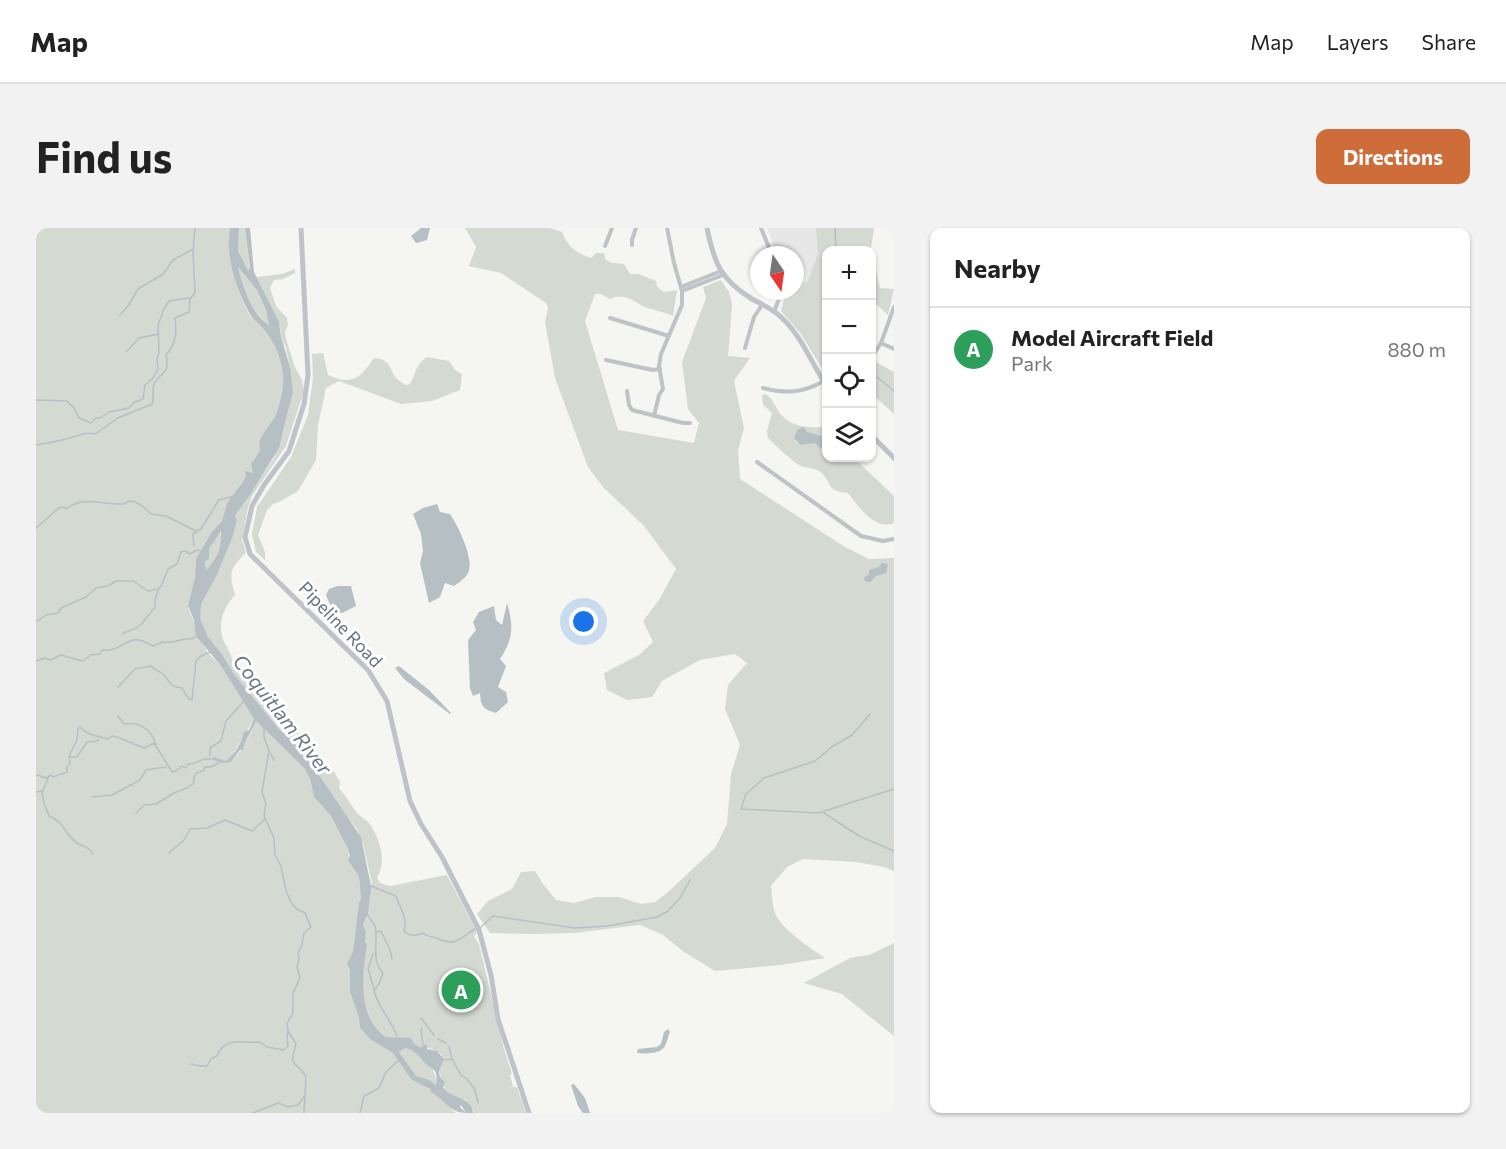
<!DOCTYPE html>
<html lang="en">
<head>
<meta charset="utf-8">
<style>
  :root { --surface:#fff; --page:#f2f2f2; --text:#222; --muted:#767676; --line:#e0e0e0; --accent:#ce6d3a }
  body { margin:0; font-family:Commissioner,sans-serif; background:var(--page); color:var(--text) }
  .controls { position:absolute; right:18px; top:18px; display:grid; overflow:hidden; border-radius:12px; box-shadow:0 2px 4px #0004 }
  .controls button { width:54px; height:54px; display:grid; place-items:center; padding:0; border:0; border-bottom:2px solid var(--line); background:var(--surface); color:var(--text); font:30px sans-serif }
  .compass { position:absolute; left:714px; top:18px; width:54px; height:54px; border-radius:50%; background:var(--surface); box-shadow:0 2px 4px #0004; rotate:167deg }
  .you { position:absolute; left:548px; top:394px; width:21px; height:21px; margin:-15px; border:4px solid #fff; border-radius:50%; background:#1a73e8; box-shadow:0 0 0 9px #1a73e833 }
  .badge { display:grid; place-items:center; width:39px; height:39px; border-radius:50%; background:var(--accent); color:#fff; font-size:20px; font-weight:700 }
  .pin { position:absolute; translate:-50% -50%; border:3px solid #fff; box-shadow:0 2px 6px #0006 }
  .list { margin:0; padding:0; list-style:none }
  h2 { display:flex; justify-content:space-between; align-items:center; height:78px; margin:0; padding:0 24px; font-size:26px }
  h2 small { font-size:20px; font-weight:400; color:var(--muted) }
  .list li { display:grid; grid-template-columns:39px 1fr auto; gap:18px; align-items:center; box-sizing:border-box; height:84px; padding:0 24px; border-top:2px solid var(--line) }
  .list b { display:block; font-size:22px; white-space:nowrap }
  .list p { margin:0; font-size:20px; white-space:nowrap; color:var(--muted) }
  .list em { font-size:20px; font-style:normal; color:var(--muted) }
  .icon { flex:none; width:33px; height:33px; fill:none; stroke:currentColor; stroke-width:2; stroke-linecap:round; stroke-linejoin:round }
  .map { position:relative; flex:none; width:858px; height:885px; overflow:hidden; border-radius:12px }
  header { display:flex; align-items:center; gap:36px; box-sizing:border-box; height:84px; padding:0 30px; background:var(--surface); border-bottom:2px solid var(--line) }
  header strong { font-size:28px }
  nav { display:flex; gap:33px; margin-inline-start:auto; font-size:21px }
  .intro { display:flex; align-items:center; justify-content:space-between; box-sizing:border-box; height:144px; padding:0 36px }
  h1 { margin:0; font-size:42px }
  .button { padding:15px 27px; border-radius:12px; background:var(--accent); color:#fff; font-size:21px; font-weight:700 }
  main { display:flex; gap:36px; padding:0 36px }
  aside { flex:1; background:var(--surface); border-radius:12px; box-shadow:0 2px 4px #0004 }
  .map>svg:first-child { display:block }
  .built { fill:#e6e7e6 }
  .green { fill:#d4dad2 }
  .water { fill:#b6bfc4; fill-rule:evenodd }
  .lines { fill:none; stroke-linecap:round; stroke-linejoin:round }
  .stream { stroke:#b6bfc4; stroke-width:1.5 }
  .street { stroke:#bfc2c6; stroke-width:4 }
  .secondary { stroke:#bfc3c9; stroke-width:5 }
  .labels { text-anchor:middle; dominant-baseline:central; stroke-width:6; stroke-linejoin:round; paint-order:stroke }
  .street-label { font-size:18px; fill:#687280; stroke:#fff }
  .water-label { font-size:20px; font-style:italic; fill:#697983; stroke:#fff }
</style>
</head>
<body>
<header>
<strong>Map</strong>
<nav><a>Map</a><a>Layers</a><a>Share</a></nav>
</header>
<div class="intro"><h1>Find us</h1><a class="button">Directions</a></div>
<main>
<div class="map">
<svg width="858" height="885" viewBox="0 0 858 885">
  <rect width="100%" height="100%" fill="#f5f5f2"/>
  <path class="built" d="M731,0H799L776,56L759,63V27H741Z"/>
  <g class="green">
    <path d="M0,0H194C190,29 200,62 214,88C217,92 224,96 228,100C239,114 246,132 247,150C248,161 245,176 240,186C236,197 219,209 224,222L217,245L210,247L198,268L191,275L186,293L175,305L160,331L159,347L152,380L171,424L185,438L218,491L195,529L189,533L179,529L185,533L195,534L207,520L220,493L269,541L274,551L278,569L295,588L312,621L314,635L323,649L325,671L323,674L317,723L311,738L314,743V764L323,790L324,800L335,812L357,825L375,850L394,861L395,864C405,869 412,877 420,885H0Z"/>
    <path d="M203,0H209L214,43L210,42L202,23Z"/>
    <path d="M429,0H514L526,4C532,19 539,24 555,30L560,25H568L569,31L576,35L588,36L594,46H602L620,53L621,59L628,64L641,62L637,88C627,83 614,82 605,77C595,71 586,65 574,71L565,66H559L549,93L582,202L658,215L663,195L652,181L646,134L670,70L667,59L685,52L693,64L696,77L692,128L714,130L698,153L708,200L702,222L704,251L809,319L833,331L858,330V643L848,639L820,634L767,631L751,639L735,658C736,665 736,674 738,682C742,699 774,720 789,730L744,737L679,743L648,724L627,707L604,697L538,705L494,706L454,705L441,686L452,673L476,661L485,644L499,643L507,656L520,672L538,675L560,669H583L605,676L619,674L631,665L679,620L691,596L695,546L704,517L689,481L692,457L711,435L699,426L664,432L626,453L616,469L591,472L571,462L568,445L603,427L617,414L607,393L623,372L640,341L608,298L567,259L552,239L519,150L509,94L512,80L510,75L465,45L433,38L440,19Z"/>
    <path d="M780,0H838L835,20L844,60L858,61L852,87L840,76L836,75V22H790V147L765,106L745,83L750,63H759V58L772,53L782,26Z"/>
    <path d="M202,39L221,62L230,82L234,98C216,86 208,60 202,39Z"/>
    <path d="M259,41V45L247,51L238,52L234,60L240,78L251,90L252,96L249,105L250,111L259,139L266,152L268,163L250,218L216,268L212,279L206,312L210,325C193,340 193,346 199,367C189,377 182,394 186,408C188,416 194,422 196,431C212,438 229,473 238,489L242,493L254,492L259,502L265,506L280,537L284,540L294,537L304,554L303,560C310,568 316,579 323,587C326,590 331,592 334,596C344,612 351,633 341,650L344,655L354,658L411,647L441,704L438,708L443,716L468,821L476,846L474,847L477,859H481L490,885H439L430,872L414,866L407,858V852L405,850L403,840L406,827C401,822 394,821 387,818L384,819L359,809H350C322,787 324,747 331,716L329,714L330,704L327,697L332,685V663L336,656L327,615L321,601L300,575L272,531L259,516L243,501L198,446L186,426L172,409L164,390V376L181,347L197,308L201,292L198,289L200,286L238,230L247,205L253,180L254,139L250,120L245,109L244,98L221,49L246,46Z"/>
    <path d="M287,125L292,147C317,158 324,150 338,130C357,132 352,141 361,151C361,151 369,157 370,157L374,156C381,144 379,137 391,129L413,133L419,142L426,146L424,162L396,173L365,176L303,153L290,160L282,197L280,232L262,263L245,273L237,276L231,282L222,307L229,324V332L220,324L216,306L221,279L255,229L272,187L277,150L276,126Z"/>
    <path d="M838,133L858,144V186L836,166V136Z"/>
    <path d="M729,166C736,170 738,175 741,181C752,199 770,200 789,199L790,202V230H818L858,268V295C839,303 822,278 812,265C788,263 797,253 783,243C778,240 771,240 765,238C758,235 738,216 732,210L731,203L736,185L727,177L726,168Z"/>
    <path d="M184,303C188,317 183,332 170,342L169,334L173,331V321Z"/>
    <path d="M858,715V808L806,766L768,755L814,730L833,727Z"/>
    <path d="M366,812L374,816L375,818L370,820C385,826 402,840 400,857C393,853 387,852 381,849C372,844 369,831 363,824L368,820L363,822L356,814Z"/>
  </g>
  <g class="water">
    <path d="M194,0H203L202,23L212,43L214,40L209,0H214L218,44L243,94L245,109L254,139L257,164L243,220L214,267L200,286L199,289L201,292L197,308L181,347L165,376L164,390L172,409L186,426L198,446L243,501L259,516L272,531L325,609L335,658L332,685L327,697L330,704L329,714L331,716C326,747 321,788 350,809L375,810L377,815L384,819L391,816V821L401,823L407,830C406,841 398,845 409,854L407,859C415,871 435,868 437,884L439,885H430L425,877L424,879L430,885C414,885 408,871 395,864L394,861L375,851L357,825L335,812L324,800L323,790L314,764V743L311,736L317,723L323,674L325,671L323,649L312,632L314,628L312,621L295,588L278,569L274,551L269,541L220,493C216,502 209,512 207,522H204L195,534L188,535L174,531L179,529L189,533C200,526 205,515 208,504L213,502L218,491L185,438L160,408L158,392L152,378L159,348L160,331L175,305L186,293L191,275L206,255L210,247L209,243L217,245L215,235L219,231L224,222C219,209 236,197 240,186C244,177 248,159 247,150C246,132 239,114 227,100C224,96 217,92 215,88C200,62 189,29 194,0ZM202,39L221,62L230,82L233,97C216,87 207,58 202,39ZM185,303C186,321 181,331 170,342L169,334L173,331V321ZM369,820C378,822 382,827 388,834C398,844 402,839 400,857L393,852L380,848L363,824Z"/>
    <path d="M385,0H394L391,12L380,15L375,8Z"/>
    <path d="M768,199L771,204L788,209L790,221L784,220L779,215L764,217L762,213L758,211L761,202Z"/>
    <path d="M401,276L404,284L414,286C422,298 439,332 432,345C430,350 422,355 418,358L409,355L404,369L393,375L384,335L387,323L385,306L377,286L387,280Z"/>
    <path d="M846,335L852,336L850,345L840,348L834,354L829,353L828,350L833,346V342L843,339Z"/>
    <path d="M302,358H315L320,378L306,385L297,384L290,367L293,361Z"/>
    <path d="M471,375C478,398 477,411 464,431L470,438L462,459L470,464L472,474L460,485C447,481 445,479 444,465L437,468L434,460L432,412L440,402L437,394L443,384L458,378L460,392L466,397Z"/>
    <path d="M363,438L393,462L415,485L414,486L368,451L359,440Z"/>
    <path d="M632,801L634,804C632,808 631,814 629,818C625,826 609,826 601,825L602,821L621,819L625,816L628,804Z"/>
    <path d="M538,856L549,870L554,885H547L542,878L535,857Z"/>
  </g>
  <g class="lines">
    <g class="stream">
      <path d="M799,0L800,22"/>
      <path d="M84,87L92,78L102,61L127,46L137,32L157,21"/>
      <path d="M91,123L103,110L123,106"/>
      <path d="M836,145L858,163"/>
      <path d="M0,172L31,173L38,180L43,190L55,195L60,190H64L73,184L93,180L97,175L107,171L109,157L117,150L122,141L121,131L123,125L122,97L128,81L133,73L153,70"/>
      <path d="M0,217C10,215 20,214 30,211C41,209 49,203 59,206L82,190L116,176C119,169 115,162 118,156C126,142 134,147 130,127C140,116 141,105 139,90L153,84L154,71L159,65L157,23L159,0"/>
      <path d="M0,300L23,280L28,279L30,281C47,267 66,277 86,276C94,275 87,273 95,273C103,274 110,281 115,286L130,288L160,303"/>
      <path d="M158,318L157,306L165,301L183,272L198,268"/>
      <path d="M126,356L132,341L141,336L145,324L149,323L154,326L161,322L167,323"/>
      <path d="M0,394L10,387L22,385L25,380L50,369L60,360L72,358L80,353H97L112,363L122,361L126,357"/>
      <path d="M86,406C91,403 98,402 103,398C109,393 113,385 119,380V373L122,362"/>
      <path d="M0,433L9,430L14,432L25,427L46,433L55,427L64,426L66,422C81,425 93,409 103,412C107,413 113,416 117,418L127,414C136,417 146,409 156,411L160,408"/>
      <path d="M82,459L99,441L115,438C118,442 123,443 127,446C135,453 131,458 146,460L152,470L156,472L160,433L165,428L174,424"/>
      <path d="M834,486L816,507L797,518L779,533L728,550L710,566L705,581L782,585L858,561"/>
      <path d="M82,488L88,496C104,493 115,502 120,516"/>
      <path d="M228,501V509L233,523L226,564L230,576L228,588L238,610L239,627L245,638L250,663L256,676L261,681L269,685L275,699L268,705L266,717L262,725L263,731L261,739L264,750L257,765V785L251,796L252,803L260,816C253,841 257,830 270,848L268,885"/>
      <path d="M234,525L238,532"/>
      <path d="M174,527V520L185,513L190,493L208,473"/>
      <path d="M34,529H41L51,514L61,513L63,511"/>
      <path d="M0,548L2,547L10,550L15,547L17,549L31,544V538L34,536L33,528L41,512L42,501L44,499C51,507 62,508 72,511L76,508L81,509L108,520L118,515L136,544L140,543L146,538L150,540L152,536C161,537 165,529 174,531"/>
      <path d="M6,563L8,575L13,588C29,594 29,607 41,615C48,619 52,618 57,626"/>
      <path d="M0,564L7,563L13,548"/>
      <path d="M56,569L76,567L104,552L110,542L130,539"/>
      <path d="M100,585L108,577L120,576L138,565L151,560L157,556L159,546L168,542L169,539H175L186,533"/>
      <path d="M788,585L823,608L858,623"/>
      <path d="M133,625L148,612L154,601L171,600L189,592L216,603L229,591"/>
      <path d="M335,658L360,668C364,680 372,691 368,703C374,709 380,708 387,705C392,709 395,708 400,710C422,719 422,711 439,701"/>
      <path d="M331,686C333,690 337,694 339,698C343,714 334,732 347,745L343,756L338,763C342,779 355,792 361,808"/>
      <path d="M445,699L457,688L539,700L571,698L621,689L632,683L644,670L654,652"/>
      <path d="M340,704L345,703L354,722L356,731"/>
      <path d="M337,726L332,741L338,761"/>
      <path d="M385,790L398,807"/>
      <path d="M386,800L385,803L387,816"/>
      <path d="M402,811L410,815"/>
      <path d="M413,819L416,830"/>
      <path d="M406,832L416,831L425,847L431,851L439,862L442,875"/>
      <path d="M155,836L164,838H171L175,831L181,828C189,807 208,816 224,814L231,819L247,822L252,818L251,809L252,804"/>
      <path d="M217,885L242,875L252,879L262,877L268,869"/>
      <path d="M324,885L328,868L343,860L350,844L362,833"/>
    </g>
    <g class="street">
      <path d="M725,0L736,27"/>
      <path d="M596,17V12L600,0"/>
      <path d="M569,18L576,0"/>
      <path d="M645,59L685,43"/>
      <path d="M646,63L687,47"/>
      <path d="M738,84L746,63"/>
      <path d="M574,90L633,108"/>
      <path d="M845,115L858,121"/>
      <path d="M709,120L718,89L726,77"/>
      <path d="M836,129L845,115L858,79"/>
      <path d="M570,132L617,142L624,141"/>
      <path d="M727,160C750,166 767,165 788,153"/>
      <path d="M591,163L593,177L596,182L647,195H654"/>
      <path d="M618,188L623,167L627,161L623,138L625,126L646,77V63L638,35L631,0"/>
      <path d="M721,234L825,308L847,313L858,311"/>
    </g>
    <g class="secondary">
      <path d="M265,0L272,147L268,176L253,223L228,257L216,278L209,309L214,326L332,442L351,473L374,573L385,596L406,629L443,702L455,747L462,791L493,885"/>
      <path d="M671,0C678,35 685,52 716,71C727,77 739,82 747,91C766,109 776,136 790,157"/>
      <path d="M836,208L858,230"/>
    </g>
  </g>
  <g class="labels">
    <g class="street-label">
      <text transform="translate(305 396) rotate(46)">Pipeline Road</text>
    </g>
    <g class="water-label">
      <text transform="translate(247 486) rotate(52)">Coquitlam River</text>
    </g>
  </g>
</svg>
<div class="controls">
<button>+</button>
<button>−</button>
<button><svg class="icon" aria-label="locate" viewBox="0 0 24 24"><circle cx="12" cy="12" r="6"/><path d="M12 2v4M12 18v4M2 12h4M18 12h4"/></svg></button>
<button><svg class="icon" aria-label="layers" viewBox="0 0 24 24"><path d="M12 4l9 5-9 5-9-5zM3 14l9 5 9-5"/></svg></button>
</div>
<svg class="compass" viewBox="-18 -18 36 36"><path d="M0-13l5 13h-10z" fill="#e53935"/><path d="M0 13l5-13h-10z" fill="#767676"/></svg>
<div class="you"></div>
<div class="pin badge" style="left:425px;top:762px;background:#2e9e5b">A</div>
</div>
<aside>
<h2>Nearby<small></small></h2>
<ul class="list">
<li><span class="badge" style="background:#2e9e5b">A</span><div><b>Model Aircraft Field</b><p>Park</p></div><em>880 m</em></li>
</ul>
</aside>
</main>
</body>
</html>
